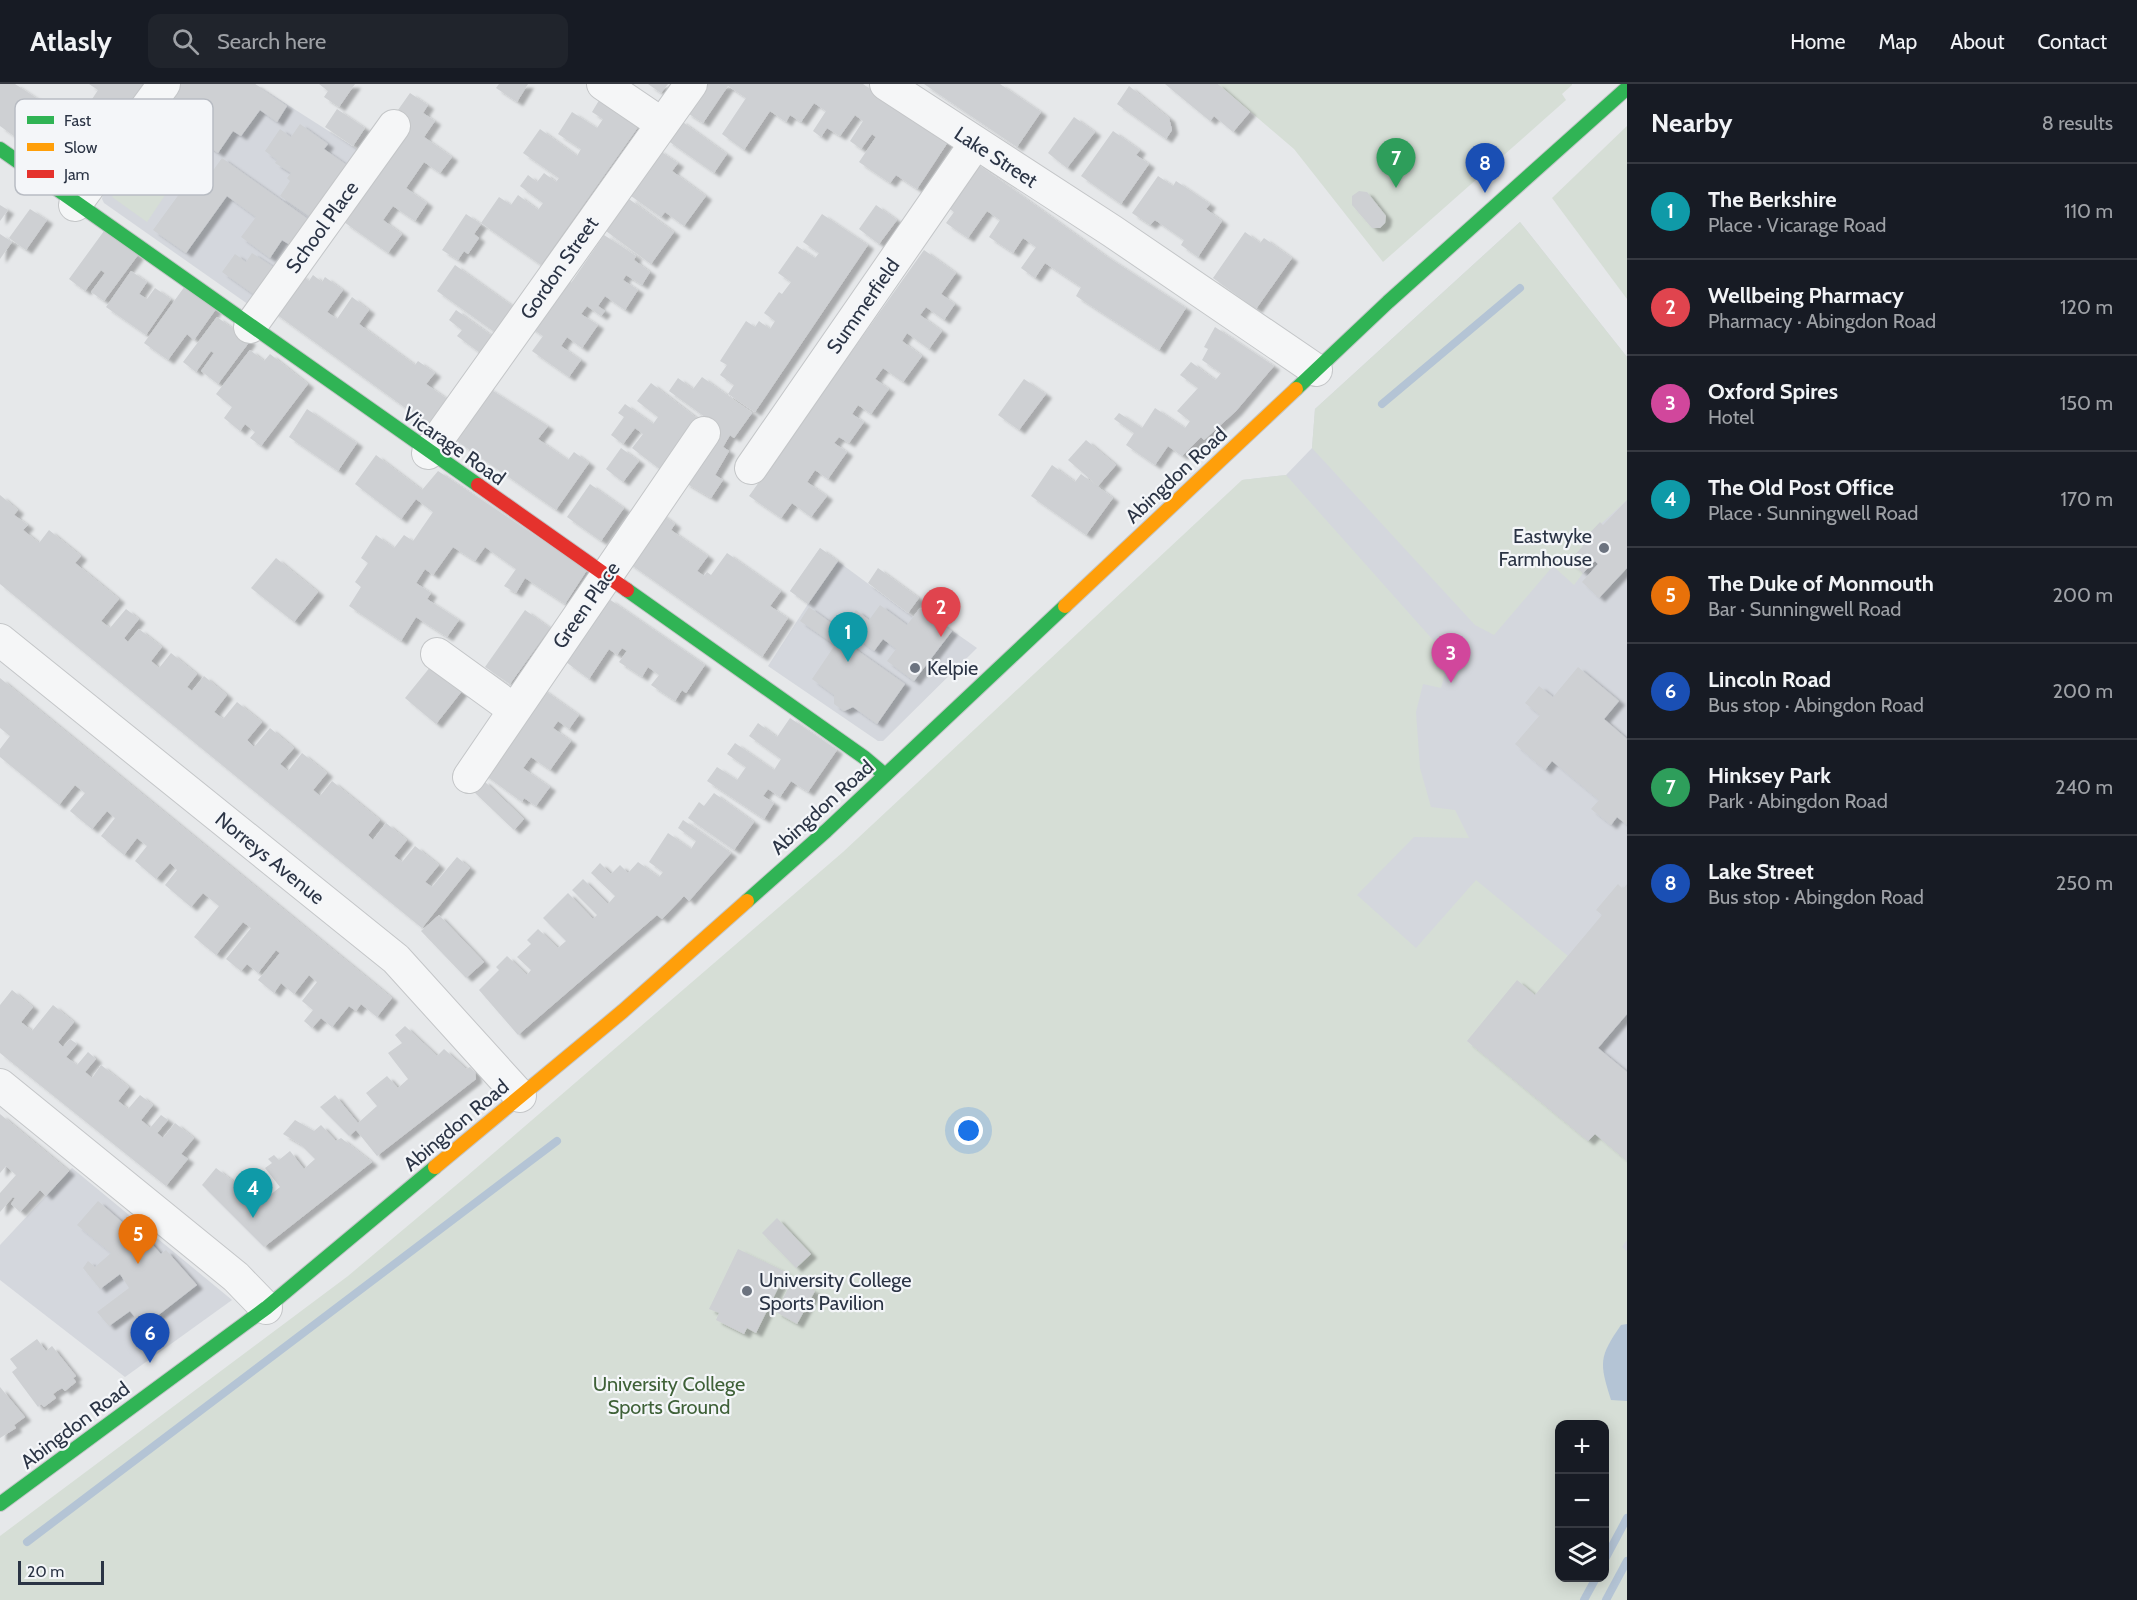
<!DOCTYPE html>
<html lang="en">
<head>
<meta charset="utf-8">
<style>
  :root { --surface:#171b24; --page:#20242c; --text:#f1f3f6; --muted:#9ea1a6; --line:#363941; --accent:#db2777 }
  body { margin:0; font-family:Cabin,sans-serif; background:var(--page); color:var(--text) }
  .controls { position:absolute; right:18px; bottom:18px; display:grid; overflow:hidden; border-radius:12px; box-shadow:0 3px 15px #0003 }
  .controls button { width:54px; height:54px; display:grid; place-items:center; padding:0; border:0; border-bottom:2px solid var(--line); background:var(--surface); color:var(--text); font:30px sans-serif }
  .scale { position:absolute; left:18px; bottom:15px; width:86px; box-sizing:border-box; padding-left:6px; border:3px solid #2b3445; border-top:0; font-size:16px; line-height:21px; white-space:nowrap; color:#2b3445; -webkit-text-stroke:4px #f4f6f9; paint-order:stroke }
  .you { position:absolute; left:969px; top:1047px; width:21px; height:21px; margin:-15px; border:4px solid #fff; border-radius:50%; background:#1a73e8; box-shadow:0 0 0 9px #1a73e833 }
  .badge { display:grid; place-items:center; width:39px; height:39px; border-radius:50%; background:var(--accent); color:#fff; font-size:20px; font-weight:700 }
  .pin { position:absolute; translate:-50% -50px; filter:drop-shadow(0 2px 3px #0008) }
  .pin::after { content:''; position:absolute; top:32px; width:21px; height:18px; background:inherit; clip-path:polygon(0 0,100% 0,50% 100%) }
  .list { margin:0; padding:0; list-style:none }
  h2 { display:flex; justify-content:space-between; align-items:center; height:78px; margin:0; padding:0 24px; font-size:26px }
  h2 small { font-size:20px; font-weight:400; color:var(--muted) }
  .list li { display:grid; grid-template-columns:39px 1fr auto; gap:18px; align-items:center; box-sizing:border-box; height:96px; padding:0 24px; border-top:2px solid var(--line) }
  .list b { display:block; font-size:22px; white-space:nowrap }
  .list p { margin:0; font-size:20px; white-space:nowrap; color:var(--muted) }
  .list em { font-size:20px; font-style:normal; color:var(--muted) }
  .icon { flex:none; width:33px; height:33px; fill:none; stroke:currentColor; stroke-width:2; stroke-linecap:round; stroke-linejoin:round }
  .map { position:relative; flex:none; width:1627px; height:1516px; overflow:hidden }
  header { display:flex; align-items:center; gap:36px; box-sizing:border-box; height:84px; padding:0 30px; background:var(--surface); border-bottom:2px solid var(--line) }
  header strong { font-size:28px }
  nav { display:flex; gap:33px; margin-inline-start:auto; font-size:21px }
  .search { width:420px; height:54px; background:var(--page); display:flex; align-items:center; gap:15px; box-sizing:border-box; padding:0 21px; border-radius:12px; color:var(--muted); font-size:22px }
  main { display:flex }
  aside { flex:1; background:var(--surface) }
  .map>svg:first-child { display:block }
  .built { fill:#d4d7dd }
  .green { fill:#d6ded6; fill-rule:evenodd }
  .water { fill:#b4c4d5 }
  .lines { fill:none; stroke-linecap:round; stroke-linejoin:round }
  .stream { stroke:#b4c4d5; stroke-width:8 }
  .building { fill:#ced0d3; filter:url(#shadow) }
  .street-casing { stroke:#c4c6c8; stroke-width:34 }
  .fast-casing { stroke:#c4c6c8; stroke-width:16 }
  .slow-casing { stroke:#c4c6c8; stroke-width:16 }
  .jam-casing { stroke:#c4c6c8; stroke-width:16 }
  .street { stroke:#f5f6f7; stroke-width:32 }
  .fast { stroke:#30b455; stroke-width:14 }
  .slow { stroke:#ff9f0a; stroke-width:14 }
  .jam { stroke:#e5322d; stroke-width:14 }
  .poi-dot { fill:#6c737f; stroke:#f4f6f9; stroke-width:2 }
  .labels { text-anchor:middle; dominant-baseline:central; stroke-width:4.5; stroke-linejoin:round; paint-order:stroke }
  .street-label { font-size:20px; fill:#2b3445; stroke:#f4f6f9 }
  .poi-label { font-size:20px; fill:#2b3445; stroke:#f4f6f9; text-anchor:start }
  .park-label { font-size:20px; fill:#3f6138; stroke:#f4f6f9 }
  .key { fill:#f4f6f9; stroke:#b8bcc3; stroke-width:1.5 }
  .key-label { font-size:16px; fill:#2b3445 }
</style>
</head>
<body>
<header>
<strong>Atlasly</strong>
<div class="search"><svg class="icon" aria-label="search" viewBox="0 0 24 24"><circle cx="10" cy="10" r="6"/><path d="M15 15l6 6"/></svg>Search here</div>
<nav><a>Home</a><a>Map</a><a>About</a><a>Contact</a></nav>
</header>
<main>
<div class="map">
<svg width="1627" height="1516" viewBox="0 0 1627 1516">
  <defs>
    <filter id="shadow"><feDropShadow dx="6" dy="4" stdDeviation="1.5" flood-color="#0004"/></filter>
  </defs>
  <rect width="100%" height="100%" fill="#e6e8ea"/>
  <g class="built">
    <path d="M181,0H255L363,69L252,223L104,119L102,115L103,110Z"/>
    <path d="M1520,138L1627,273V1220L1252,917L1242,396L1286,391L1312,364L1315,325Z"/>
    <path d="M820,464L913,533L920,524L977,564L883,657H878L768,582L808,520L790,507Z"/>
    <path d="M72,1084L232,1216L125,1293L0,1196V1161Z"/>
  </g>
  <g class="green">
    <path d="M1218,0H1572V1L1562,10L1566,16L1383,178L1294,65Z"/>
    <path d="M1627,42V215L1552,114Z"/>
    <path d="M145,65L180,89L147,138L112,113Z"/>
    <path d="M1520,138L1627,273V416L1580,459L1583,462L1570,477L1583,489L1574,501L1553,482L1494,551L1475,541L1312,364L1315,325Z"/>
    <path d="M1286,391L1449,574L1441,604L1423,600L1416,628L1420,684L1431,723L1455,726L1469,754L1414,753L1357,811L1416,864L1476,796L1568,872L1535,911L1517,897L1467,957L1588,1057L1595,1050L1627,1077V1156L1622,1163L1627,1167V1516H0V1452L348,1192L467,1092L843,768L1242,396ZM1560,1340H1604V1494H1560Z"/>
  </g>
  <path class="water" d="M1627,1240V1317L1611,1316C1599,1278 1599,1273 1621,1241Z"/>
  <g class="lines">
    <g class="stream">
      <path d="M1382,320L1520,204"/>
      <path d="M27,1458L557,1057"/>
      <path d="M1604,1477L1627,1434"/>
      <path d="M1584,1516L1596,1494"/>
      <path d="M1606,1516L1627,1477"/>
    </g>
  </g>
  <g class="building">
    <path d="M0,0H15L97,54L70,92L0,42Z"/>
    <path d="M89,0H149L115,51L83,29L98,6Z"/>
    <path d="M181,0H255L287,22L277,38L260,26L241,52L233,47L218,69L159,30Z"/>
    <path d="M319,0H355L339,23L324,13L328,7Z"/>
    <path d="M499,0H528L517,18L496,4Z"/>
    <path d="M648,0H668L661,9Z"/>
    <path d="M705,0H863L948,58L917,105L896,91L890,99L859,78L876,53L872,50L861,65L850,57L863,37L855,31L840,52L827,44L821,53L813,47L826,27L814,19L801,38L790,31L786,38L770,27L744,66L722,50L746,14L728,2L703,39L686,28Z"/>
    <path d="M924,0H1000L1041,28L1017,63Z"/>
    <path d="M1165,0H1218L1250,28L1233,48L1214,32L1210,37Z"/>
    <path d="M1129,2L1169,34L1172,46L1166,55L1117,20Z"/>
    <path d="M410,9L428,21L423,29L435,37L424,53L452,73L440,89L424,78L406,104L427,119L415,137L393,122L383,136L402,150L388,169L344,138L393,33Z"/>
    <path d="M601,13L641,39L541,181L481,139L499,113L511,121L518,111L538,126L543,119L520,102L528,91L537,98L544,89L556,98L559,94L523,69L540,45L577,72L581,65L558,50L572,28L597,44L603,35L592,28Z"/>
    <path d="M337,25L365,44L353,62L325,43Z"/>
    <path d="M1074,33L1095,48L1067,84L1048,69Z"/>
    <path d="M680,36L727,70L714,89L667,56Z"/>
    <path d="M300,40L328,60L324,65L351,84L315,136L280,112L290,97L287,94L291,89L275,79L277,76L265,67L280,45L291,53Z"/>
    <path d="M1113,47L1140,66L1136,71L1149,80L1121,120L1081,92Z"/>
    <path d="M657,65L678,79L672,87L706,112L684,142L665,128L661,133L631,112L643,95L638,91Z"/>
    <path d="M222,74L312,138L295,164L282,156L270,174L241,153L256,133L227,112L186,169L153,146L193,91L204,99Z"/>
    <path d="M976,79L1103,170L1186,224L1159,266L1076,212L1081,203L1045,179L1035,194L1021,184L1036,163L1023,154L1013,169L989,153L1000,136L987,127L968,154L946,139L954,128L946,122Z"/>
    <path d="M1158,92L1173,102L1176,97L1210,120L1206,125L1222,137L1198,173L1181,161L1184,156L1155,136L1150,141L1132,129Z"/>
    <path d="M1359,107L1367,108L1386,132L1385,139L1380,144H1372L1352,121V112Z"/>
    <path d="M629,115L674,148L651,180L606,147Z"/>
    <path d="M0,121L8,126L0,137Z"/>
    <path d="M876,121L897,136L879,160L859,145Z"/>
    <path d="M30,125L47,136L26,166L9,154Z"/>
    <path d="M466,130L481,140L474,150L479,154L468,170L464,167L458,176L442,166Z"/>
    <path d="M822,130L868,161L755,328L728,310L734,301L720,291L727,281L720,277L746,237L755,243L759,237L770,245L775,237L764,229L779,208L782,210L791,198L778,189L797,162L815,174L819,169L803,158Z"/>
    <path d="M104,147L138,171L104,217L91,208L105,189L101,186L85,207L69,195Z"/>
    <path d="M1245,148L1260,159L1264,154L1292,174L1256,225L1213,194Z"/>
    <path d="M0,150L12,158L0,175Z"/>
    <path d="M604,151L636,172L634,176L650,188L642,201L626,191L623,196L638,206L625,226L605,212L598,222L605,227L601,232L587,222L581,230L598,241L582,264L567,253L561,262L581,276L569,293L532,267L543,252L527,241L561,192L571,199Z"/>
    <path d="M924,166L956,189L941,210L955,220L944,236L926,223L920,231L942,247L929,265L907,249L902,257L922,272L903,298L883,284L875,295L889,305L871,330L858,321L852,330L864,338L849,359L839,353L834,359L847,368L828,395L815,386L807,398L827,412L811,433L792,419L781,434L749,412Z"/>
    <path d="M252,169L278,186L256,212L222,188L235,170L246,178Z"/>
    <path d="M455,181L514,223L496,249L437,207Z"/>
    <path d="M131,187L147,198L139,210L147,215L155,204L171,215L146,251L106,223Z"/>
    <path d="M299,190L309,197L313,191L322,198L325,193L343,206L327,228L337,235L352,213L369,226L359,240L415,281L418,277L435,289L426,300L447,315L429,341L272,227Z"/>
    <path d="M185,202L216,225L194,256L187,250L168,276L144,259Z"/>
    <path d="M456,226L495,254L483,271L457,252L462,246L449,236Z"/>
    <path d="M217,233L250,257L218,300L201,287L214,269L211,267L196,288L183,278Z"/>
    <path d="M1215,243L1274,282L1236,327L1204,356L1201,353L1182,372L1168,362L1155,381L1126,361L1134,349L1114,335L1119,329L1142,344L1155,324L1185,344L1190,337L1177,327L1198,304L1180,291L1191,278L1215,296L1218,293L1221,289L1202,276L1208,265L1204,263Z"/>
    <path d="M250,266L264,277L270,270L308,300L261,362L250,354L255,348L245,340L240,347L224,334L232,323L216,310Z"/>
    <path d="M702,293L752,329L734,354L730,351L723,363L729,367L715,391L723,396L711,414L684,398L719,343L669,307L678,294L693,305Z"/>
    <path d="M1024,295L1046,310L1019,346L998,331Z"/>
    <path d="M651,299L698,335L661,386L632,364L643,350L635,344L623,360L611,351L624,333L618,329L625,320L653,340L658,333L637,317Z"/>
    <path d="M485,302L548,342L538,355L568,376L574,368L589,379L556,426L450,352Z"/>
    <path d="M307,325L357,359L338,387L289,353Z"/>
    <path d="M1086,356L1116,381L1098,402L1068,376Z"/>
    <path d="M621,364L639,377L623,398L606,385Z"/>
    <path d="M376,371L422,406L438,387L587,486L565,520L525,494L516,509L504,502L516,485L485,463L475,477L453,463L433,491L425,485L416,499L431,509L427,515L459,536L447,553L416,533L401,557L349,522L361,503L355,498L368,479L361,474L376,451L394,464L404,451L413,457L433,428L416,415L401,435L355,400Z"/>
    <path d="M1052,381L1075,398L1081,390L1113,414L1086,451L1031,412Z"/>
    <path d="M590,400L624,424L601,457L567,433Z"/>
    <path d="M0,411L18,426L14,431L28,441L23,446L39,459L49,446L81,472L75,479L119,515L101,537L110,544L126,525L139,535L124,554L128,558L139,545L162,563L151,577L159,584L171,569L197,590L187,603L192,607L204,592L227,611L214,628L223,635L237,618L262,638L247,656L254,663L270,644L294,664L280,680L288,687L302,669L327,689L313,706L320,712L332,697L380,736L368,751L373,756L386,739L407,756L394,772L402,778L415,762L439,781L425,798L432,803L457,773L470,784L422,844L0,500Z"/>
    <path d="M1627,416V484L1599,514L1582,498L1598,480L1595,477L1583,489L1569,477L1583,462L1580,459L1600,438L1603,441Z"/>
    <path d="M660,429L675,440L671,446L708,472L697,487L704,492L707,488L711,491L727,469L781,507L770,522L788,534L762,573L626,477Z"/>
    <path d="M820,464L838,477L808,520L790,507Z"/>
    <path d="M276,474L318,508L294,538L251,504Z"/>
    <path d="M878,484L919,514L908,529L868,499Z"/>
    <path d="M609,515L705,581L686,609L682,606L675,617L651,601L659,591L648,583L642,593L619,578L627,567L622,564L617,571L609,565L589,595L566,578Z"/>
    <path d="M880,521L907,541L920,524L952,547L914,597L887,577L896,565L883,555L874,567L843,543L856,526L869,536Z"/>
    <path d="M809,523L841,546L837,552L905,600L877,640L853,623L844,627L834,620V611L812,595L835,561L800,537Z"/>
    <path d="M525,526L550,544L510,600L485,583Z"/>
    <path d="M431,582L462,607L436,640L405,614Z"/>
    <path d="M1578,583L1619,617L1604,635L1627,655V741L1617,733L1611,741L1591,725L1599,716L1552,677L1545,686L1515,660L1540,631L1525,619L1539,602L1553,613Z"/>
    <path d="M0,594L392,914L377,933L361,920L356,927L349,922L332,943L321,934L312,944L304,937L313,926L302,917L317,898L309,891L294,910L281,899L274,909L258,896L280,869L276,866L258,889L247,880L241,887L226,875L251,844L243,838L216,871L194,853L219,822L203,809L191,823L165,801L177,786L170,779L156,795L135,777L147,762L137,754L124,771L101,752L115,734L107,727L92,745L70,727L85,709L75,701L59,721L0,673V665L10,652L0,644Z"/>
    <path d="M541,604L579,631L569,645L558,637L553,644L571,657L550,686L531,673L523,684L550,703L536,722L524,714L522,718L481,688Z"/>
    <path d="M790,634L837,666L808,708L791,697L780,713L768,705L763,712L774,719L764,735L707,697L717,683L737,696L746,683L727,670L735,659L774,686L781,675L749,652L758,639L777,653Z"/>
    <path d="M483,696L524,735L514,746L473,707Z"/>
    <path d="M714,709L754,738L734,766L688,734L699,718L704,722Z"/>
    <path d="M683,736L731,769L689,817L684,812L662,835L657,831L518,951L479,906L499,886L496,883L507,872L527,891L531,886L517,873L531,860L527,856L538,845L558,864L566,857L543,834L568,809L593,835L597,831L572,806L583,795L608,820L615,812L591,789L600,779L611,790L620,781L628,789L638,778L659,793L663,788L649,778L668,749L691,765L696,757L678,744Z"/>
    <path d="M1618,800L1623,805L1627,800V930L1598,964L1627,988V1077L1595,1050L1588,1057L1467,957L1517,896L1535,911L1602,831L1596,826Z"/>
    <path d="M439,831L484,878L466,894L421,847Z"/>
    <path d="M12,906L33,923L21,938L32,947L53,921L74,938L58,958L63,963L70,955L77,960L66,973L77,981L88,968L96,975L85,988L92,994L101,981L129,1003L118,1017L128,1025L140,1011L153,1021L141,1036L150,1044L161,1031L168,1036L157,1049L163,1054L175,1039L194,1054L181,1070L188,1075L166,1102L0,969V921Z"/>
    <path d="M405,942L437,972L444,965L466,985L470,983L475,988L476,995L377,1072L356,1046L349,1052L320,1023L335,1011L358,1039L377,1022L366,1009L387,992L398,1004L408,995L388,969L402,959L395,951Z"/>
    <path d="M0,1030L69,1087L46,1112L40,1106L20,1128L11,1120L15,1114L13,1113L0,1128V1109L16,1091L6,1082L0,1089Z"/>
    <path d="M295,1036L314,1047L321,1041L336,1057L341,1054L372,1078L264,1163L202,1101L216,1084L238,1101L241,1098L245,1102L255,1094L269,1112L280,1103L265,1084L272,1079L268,1075L274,1071L279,1076L290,1067L304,1085L315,1075L300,1060L283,1050Z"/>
    <path d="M98,1117L137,1151L141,1148L161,1170L166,1166L197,1201L143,1243L130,1227L109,1242L97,1228L129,1204L120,1190L100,1205L83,1184L88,1177L95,1183L111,1169L77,1141Z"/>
    <path d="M777,1134L811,1170L796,1184L762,1149Z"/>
    <path d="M738,1165L786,1188L756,1249L747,1244L744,1250L716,1236L719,1229L709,1225Z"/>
    <path d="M793,1195L815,1207L797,1240L776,1228Z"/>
    <path d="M37,1255L46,1267L52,1262L76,1292L73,1294L76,1298L65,1307L62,1304L57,1307L53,1310L56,1314L44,1323L41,1320L38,1323L12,1288L17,1284L10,1275Z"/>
    <path d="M0,1303L25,1333L14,1341L16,1344L0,1354Z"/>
  </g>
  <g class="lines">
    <g class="street-casing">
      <g id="street">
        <path d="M603,0L662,40"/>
        <path d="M886,0L1112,147L1316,286"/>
        <path d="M75,121L164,0"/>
        <path d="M250,243L394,42"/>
        <path d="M428,369L691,0"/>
        <path d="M751,384L975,60"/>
        <path d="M0,556L396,875L520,1012"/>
        <path d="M437,570L513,625"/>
        <path d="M469,693L704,349"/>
        <path d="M0,1001L236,1193L266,1224"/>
      </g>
    </g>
    <g class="fast-casing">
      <g id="fast">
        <path d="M0,65L478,401"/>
        <path d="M1296,305L1388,218L1627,4"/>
        <path d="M627,506L865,674L885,691"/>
        <path d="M747,817L826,747L1065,522"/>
        <path d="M0,1420L266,1224L435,1083"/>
      </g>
    </g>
    <g class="slow-casing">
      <g id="slow">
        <path d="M1065,522L1296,305"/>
        <path d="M435,1083L623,927L747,817"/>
      </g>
    </g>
    <g class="jam-casing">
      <path id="jam" d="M478,401L627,506"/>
    </g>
    <use href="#street" class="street"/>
    <use href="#fast" class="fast"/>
    <use href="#slow" class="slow"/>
    <use href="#jam" class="jam"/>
  </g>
  <g class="poi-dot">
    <circle cx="1604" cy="464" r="6"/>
    <circle cx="915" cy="584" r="6"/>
    <circle cx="747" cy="1207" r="6"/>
  </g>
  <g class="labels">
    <g class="street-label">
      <text transform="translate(996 73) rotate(33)">Lake Street</text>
      <text transform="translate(322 143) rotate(-54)">School Place</text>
      <text transform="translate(559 184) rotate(-55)">Gordon Street</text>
      <text transform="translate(863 222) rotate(-55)">Summerfield</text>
      <text transform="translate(454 362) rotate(35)">Vicarage Road</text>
      <text transform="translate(1176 391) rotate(-43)">Abingdon Road</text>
      <text transform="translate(586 521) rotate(-55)">Green Place</text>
      <text transform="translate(822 723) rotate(-42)">Abingdon Road</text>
      <text transform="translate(270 774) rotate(39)">Norreys Avenue</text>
      <text transform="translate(456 1041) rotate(-40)">Abingdon Road</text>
      <text transform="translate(75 1341) rotate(-37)">Abingdon Road</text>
    </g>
    <g class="poi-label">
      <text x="1592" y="452" text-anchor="end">Eastwyke<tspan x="1592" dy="23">Farmhouse</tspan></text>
      <text x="927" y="584">Kelpie</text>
      <text x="759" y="1196">University College<tspan x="759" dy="23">Sports Pavilion</tspan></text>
    </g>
    <g class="park-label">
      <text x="669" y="1300">University College<tspan x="669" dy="23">Sports Ground</tspan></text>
    </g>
  </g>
  <rect x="15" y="15" width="198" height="96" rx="9" class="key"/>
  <rect x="27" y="32" width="27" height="8" fill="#30b455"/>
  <rect x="27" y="59" width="27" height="8" fill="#ff9f0a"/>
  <rect x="27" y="86" width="27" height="8" fill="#e5322d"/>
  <g class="key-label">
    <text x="64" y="42">Fast</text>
    <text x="64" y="69">Slow</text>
    <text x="64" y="96">Jam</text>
  </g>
</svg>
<div class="controls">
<button>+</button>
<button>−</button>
<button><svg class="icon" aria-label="layers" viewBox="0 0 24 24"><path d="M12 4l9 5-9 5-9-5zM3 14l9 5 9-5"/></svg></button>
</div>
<div class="scale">20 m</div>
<div class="you"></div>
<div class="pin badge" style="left:848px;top:578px;background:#0f9aa8">1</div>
<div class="pin badge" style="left:941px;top:553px;background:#e0444e">2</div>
<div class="pin badge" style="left:1451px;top:599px;background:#d1479c">3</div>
<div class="pin badge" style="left:253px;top:1134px;background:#0f9aa8">4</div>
<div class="pin badge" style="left:138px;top:1180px;background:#e8710a">5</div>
<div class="pin badge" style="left:150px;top:1279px;background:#1a4fb4">6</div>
<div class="pin badge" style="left:1396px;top:104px;background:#2e9e5b">7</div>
<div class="pin badge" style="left:1485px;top:109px;background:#1a4fb4">8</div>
</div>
<aside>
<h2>Nearby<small>8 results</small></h2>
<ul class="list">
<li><span class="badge" style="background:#0f9aa8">1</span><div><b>The Berkshire</b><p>Place · Vicarage Road</p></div><em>110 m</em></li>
<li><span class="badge" style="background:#e0444e">2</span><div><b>Wellbeing Pharmacy</b><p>Pharmacy · Abingdon Road</p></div><em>120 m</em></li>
<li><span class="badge" style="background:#d1479c">3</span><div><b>Oxford Spires</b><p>Hotel</p></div><em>150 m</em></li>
<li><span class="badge" style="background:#0f9aa8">4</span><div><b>The Old Post Office</b><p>Place · Sunningwell Road</p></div><em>170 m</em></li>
<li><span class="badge" style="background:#e8710a">5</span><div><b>The Duke of Monmouth</b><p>Bar · Sunningwell Road</p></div><em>200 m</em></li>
<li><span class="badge" style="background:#1a4fb4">6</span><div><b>Lincoln Road</b><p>Bus stop · Abingdon Road</p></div><em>200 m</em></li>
<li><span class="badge" style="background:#2e9e5b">7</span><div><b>Hinksey Park</b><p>Park · Abingdon Road</p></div><em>240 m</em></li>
<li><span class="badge" style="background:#1a4fb4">8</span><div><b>Lake Street</b><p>Bus stop · Abingdon Road</p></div><em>250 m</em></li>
</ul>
</aside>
</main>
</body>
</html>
